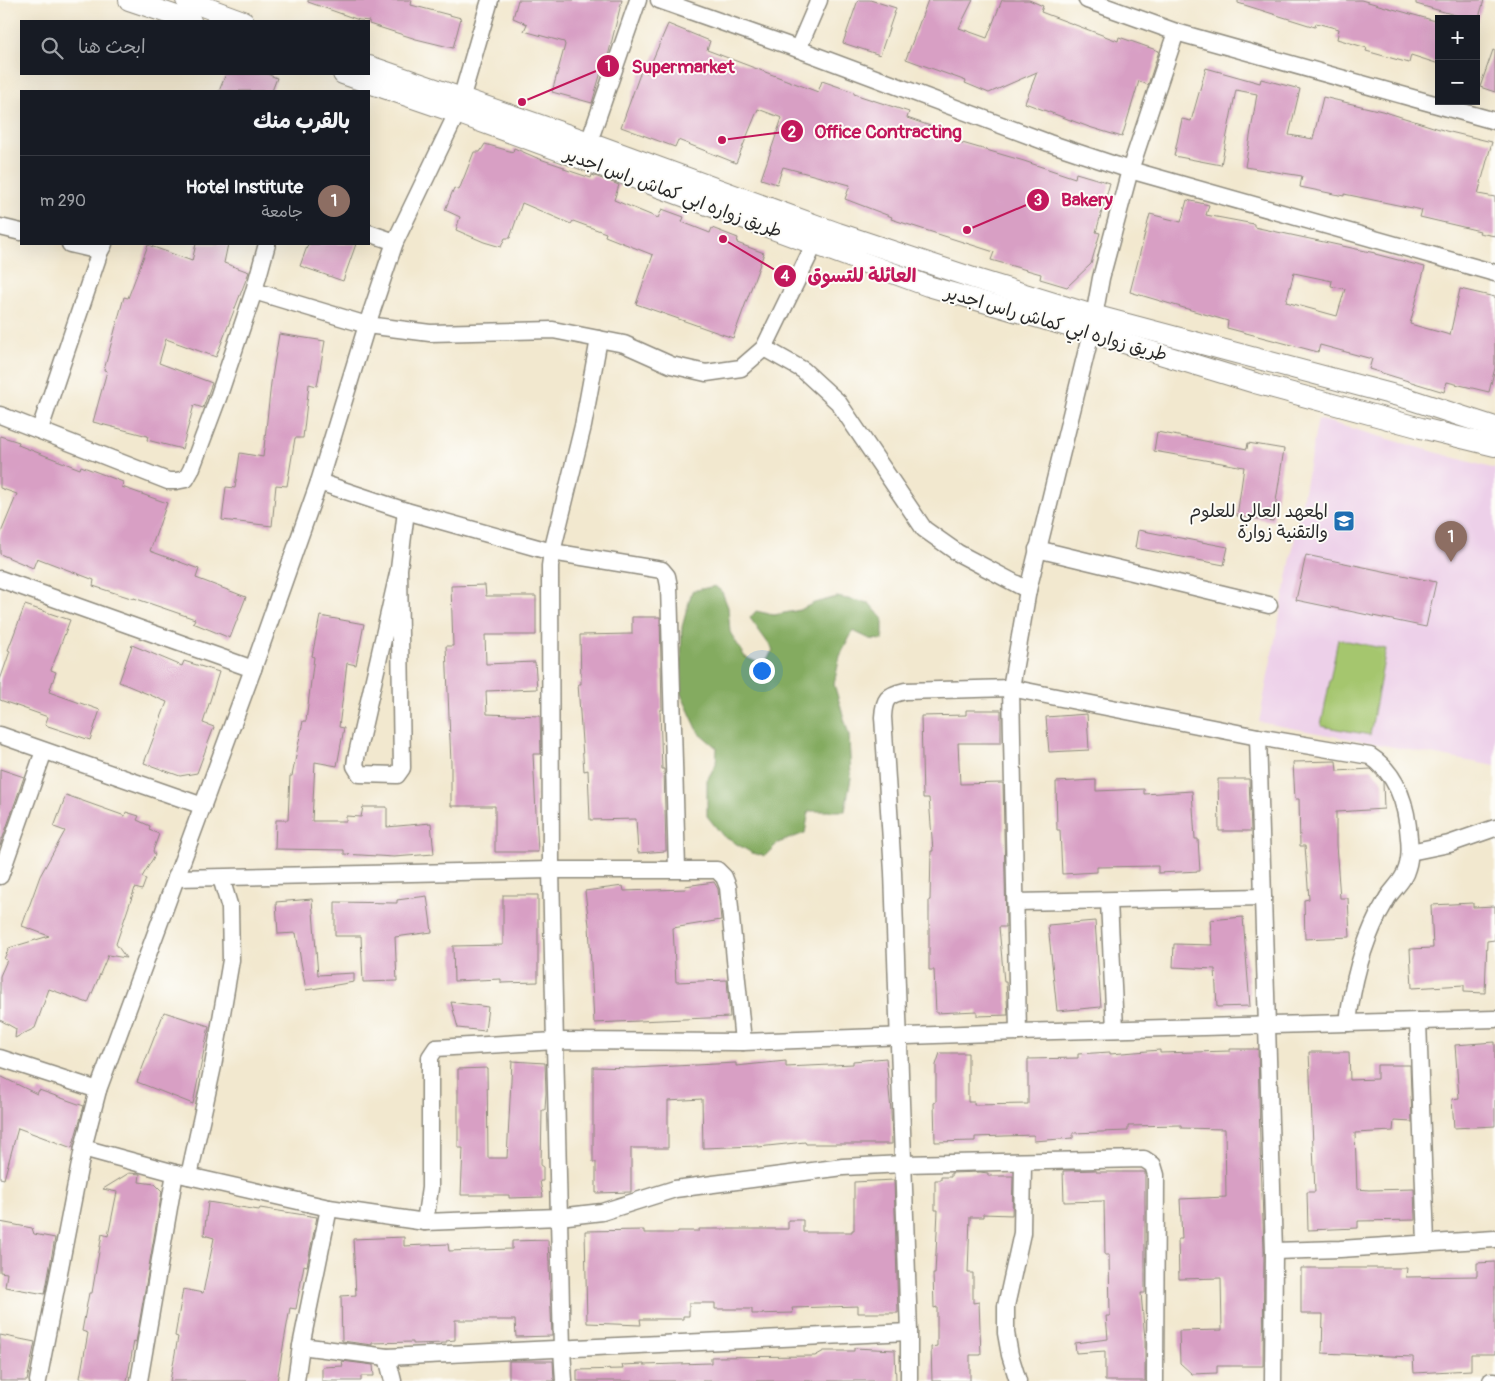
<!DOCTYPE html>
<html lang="ar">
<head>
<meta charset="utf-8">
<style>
  :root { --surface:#171b24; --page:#242831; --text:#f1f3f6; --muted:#9ea1a6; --line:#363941; --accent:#ea580c }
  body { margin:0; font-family:Pangolin,"Playpen Sans Arabic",sans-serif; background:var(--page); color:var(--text); direction:rtl }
  .controls { position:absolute; right:15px; top:15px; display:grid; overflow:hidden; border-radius:0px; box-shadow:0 5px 20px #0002 }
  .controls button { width:45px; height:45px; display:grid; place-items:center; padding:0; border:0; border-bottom:1px solid var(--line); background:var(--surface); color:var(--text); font:25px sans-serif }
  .you { position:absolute; left:761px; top:670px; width:18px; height:18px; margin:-12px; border:4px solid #fff; border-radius:50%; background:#1a73e8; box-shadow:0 0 0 8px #1a73e833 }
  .badge { display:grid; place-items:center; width:32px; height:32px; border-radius:50%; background:var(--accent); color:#fff; font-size:16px; font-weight:700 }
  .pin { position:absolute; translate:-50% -41px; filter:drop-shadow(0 1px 2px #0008) }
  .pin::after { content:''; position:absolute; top:26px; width:18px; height:15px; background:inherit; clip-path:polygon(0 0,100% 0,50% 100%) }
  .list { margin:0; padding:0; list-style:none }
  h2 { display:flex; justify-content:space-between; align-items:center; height:65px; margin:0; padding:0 20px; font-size:21px }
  h2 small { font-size:16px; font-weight:400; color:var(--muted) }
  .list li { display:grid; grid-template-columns:32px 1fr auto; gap:15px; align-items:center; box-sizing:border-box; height:90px; padding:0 20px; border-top:1px solid var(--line) }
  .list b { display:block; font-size:19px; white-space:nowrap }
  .list p { margin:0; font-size:16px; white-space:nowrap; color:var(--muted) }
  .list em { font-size:16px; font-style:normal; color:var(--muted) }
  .icon { flex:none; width:28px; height:28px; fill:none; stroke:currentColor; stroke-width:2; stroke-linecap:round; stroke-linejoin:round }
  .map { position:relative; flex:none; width:1495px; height:1381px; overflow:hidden; direction:ltr }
  .search { position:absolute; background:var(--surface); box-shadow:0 5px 20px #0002; left:20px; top:20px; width:350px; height:55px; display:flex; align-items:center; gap:12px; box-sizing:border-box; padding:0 18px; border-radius:0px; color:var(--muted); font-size:19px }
  .panel { position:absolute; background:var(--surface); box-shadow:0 5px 20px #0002; left:20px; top:90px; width:350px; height:155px; border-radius:0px; direction:rtl }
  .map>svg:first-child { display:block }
  .built { fill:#edd0e9 }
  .green { fill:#a5c66e; stroke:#68784c }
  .forest { fill:#84ab61; stroke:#586b46 }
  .building { fill:#d89fc4; fill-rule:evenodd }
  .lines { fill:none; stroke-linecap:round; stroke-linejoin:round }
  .minor-casing { stroke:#8e8a7d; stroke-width:19 }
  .major-casing { stroke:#8e8a7d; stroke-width:22 }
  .minor { stroke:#fff; stroke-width:16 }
  .major { stroke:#fff; stroke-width:20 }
  .labels { text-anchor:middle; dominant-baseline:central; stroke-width:4; stroke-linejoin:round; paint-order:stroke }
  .street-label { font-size:18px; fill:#2b2b2b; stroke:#fdfcf7 }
  .poi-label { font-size:18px; fill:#2b2b2b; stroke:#fdfcf7; text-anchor:end }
  .leader { fill:none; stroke:#c2185b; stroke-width:2 }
  .callout-dot { fill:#c2185b; stroke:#fdfcf7; stroke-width:2 }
  .mark-label { font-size:15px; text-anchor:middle; font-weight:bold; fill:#fff }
  .callout-label { font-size:19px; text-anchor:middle; font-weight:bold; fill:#c2185b; stroke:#fdfcf7; stroke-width:4; stroke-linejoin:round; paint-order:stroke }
</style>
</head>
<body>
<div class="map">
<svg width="1495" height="1381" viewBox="0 0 1495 1381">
  <rect width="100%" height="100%" fill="#fdfcf7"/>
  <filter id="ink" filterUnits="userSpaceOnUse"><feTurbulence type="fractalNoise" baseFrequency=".02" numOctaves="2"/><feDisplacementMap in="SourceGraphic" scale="10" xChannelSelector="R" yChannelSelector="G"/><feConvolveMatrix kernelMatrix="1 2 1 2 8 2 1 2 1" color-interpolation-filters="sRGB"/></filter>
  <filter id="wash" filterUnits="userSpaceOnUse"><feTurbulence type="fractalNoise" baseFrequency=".0096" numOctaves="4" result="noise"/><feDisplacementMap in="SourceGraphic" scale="20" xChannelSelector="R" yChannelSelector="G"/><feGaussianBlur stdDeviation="1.12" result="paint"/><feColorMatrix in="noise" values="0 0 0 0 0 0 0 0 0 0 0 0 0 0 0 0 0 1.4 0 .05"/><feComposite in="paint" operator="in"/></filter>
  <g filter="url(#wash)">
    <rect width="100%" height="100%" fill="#f2e8cf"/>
    <path class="built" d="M1318,419L1495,469V766L1259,722Z"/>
    <path class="green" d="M1338,639L1386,649L1370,735L1321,726Z"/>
    <path class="forest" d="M715,586L722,592L728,607L730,632L745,657L763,665L773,650L750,618L756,611L774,615L800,610L814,603L837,597L869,603L883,619V640L870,639L853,631L840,656L834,684L849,735L851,778L845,811H809L805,833L778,843L765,856L752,853L723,836L707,816V780L716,764L717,748L699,733L680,692L682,627L692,591Z"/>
    <g id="blocks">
      <g class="building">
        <path d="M308,0H412L411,5L461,18L453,48L416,39L369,24V21L359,20L308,2Z"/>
        <path d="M518,0H622L608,56L606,55L592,103L552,92L565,45L564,42L524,31L527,24L513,18Z"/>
        <path d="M858,0H870L896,8L880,55L843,43Z"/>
        <path d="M928,0H973L959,28L987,38L1002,0H1029L1043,6L1041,12L1118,41L1119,37L1159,51L1148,85L1139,81L1122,137L1089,127L1025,103L1037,72L989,93L965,83L966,81L906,59Z"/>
        <path d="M1238,0H1361L1439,22V64L1411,55L1409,63L1366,51L1367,48L1337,39L1339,29L1316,23L1315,27L1238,3Z"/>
        <path d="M1416,0H1484L1478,21L1476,19H1469L1416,4Z"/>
        <path d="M668,24L710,41L707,50L818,92L822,81L854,92V94L909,112L907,118L954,134L952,140L1024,161L1075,178L1076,173L1110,183L1096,232L1100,233L1091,264L1067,287L1040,279L1041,274L991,260L994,252L891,219L892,217L845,199L850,185L783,167L777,184L761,179L782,118L758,109L736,163L678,140L675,147L621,127L641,71L647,73Z"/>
        <path d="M1493,50L1495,51V92L1480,87Z"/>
        <path d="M1206,68L1260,83L1261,79L1300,89L1289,135L1313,139L1323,97L1382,111L1446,131L1492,142L1478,194L1495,197V236L1479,233L1480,231L1420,217L1422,210L1344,194V196L1300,187L1302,176L1245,167L1257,94L1236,90L1221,165L1174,156L1182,119L1191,121Z"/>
        <path d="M226,74H267L277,78L272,91H219Z"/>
        <path d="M485,144L513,152L514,148L537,158L564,167V169L591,178L592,175L619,185L614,200L658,218L662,209L684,217L682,222L710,233L712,228L738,238L737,243L764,253L733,338L636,304L653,255L605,236L606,233L573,221L571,224L522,203L510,238H505L501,247L484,242L456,230L460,217L445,210L454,188L459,190L474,152H480Z"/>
        <path d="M1187,200L1209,205L1206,215L1254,224V227L1375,253V254L1425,267L1410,324L1450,335L1460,289L1495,297V368L1489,392L1447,382L1444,392L1369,369L1372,359L1320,345L1318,352L1227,328L1228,321L1130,292L1150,214L1181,222ZM1294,273L1332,281L1331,286L1345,289L1337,316L1286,302Z"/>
        <path d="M196,244H228L224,263L249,272L216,357L166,339L159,363L212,383L203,408L194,405L182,449L147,440L148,436L93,422L107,371L104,370L124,297L128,298L148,245L192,261Z"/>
        <path d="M308,244H356L343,281L300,266Z"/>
        <path d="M279,334L325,341L317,386L309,384L303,438H295L287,486L276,485L272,526L222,520L226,487L235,488L240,453L263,457L271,383Z"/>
        <path d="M1157,432L1247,449L1248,443L1284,449L1273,521L1237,516L1244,467L1154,451Z"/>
        <path d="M0,436L19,442L18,445L80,469L81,466L123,482L122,487L167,503L150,551L199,569L196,578L246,597L230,638L193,623L195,619L134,598V599L93,586L94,580L37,558L33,568L0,554V535L17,494L0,488Z"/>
        <path d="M1138,530L1228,547L1224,565L1135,548Z"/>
        <path d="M1306,555L1436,582L1426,627L1296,600Z"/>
        <path d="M485,585L486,596H536V635H485L486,664L535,662L537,689L486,691L487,714L540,716L541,754H533L538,852H495V806H451V763L446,646H453L451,586Z"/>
        <path d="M25,605L70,620L51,670L56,672L49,692L100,710L90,740L45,725L48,717L0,700V680L10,651L8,650Z"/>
        <path d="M320,616L364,624L356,665L347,663L339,727L344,728L337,766L315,762L312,821H346V816L361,817L363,807H387V827L431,823L434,854L394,857L344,854V850L275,849L276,820H288L290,776H292L303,721H306L314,657L312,656Z"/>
        <path d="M632,617H660L662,710H660L662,769H664L666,851L638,853L636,819L590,820L588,770L584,771L578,684H581L580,635L632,634Z"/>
        <path d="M132,645L182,666L184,661L219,672L203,723L214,727L197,773L180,776L144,763L167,702L119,682Z"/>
        <path d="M966,710H1001V743H958L960,784L1003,783L1006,927H999L1004,982H1006L1008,1015L977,1016V1011L936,1013L934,970H929V900H930L931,851H933L929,798H923L921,716L966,715Z"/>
        <path d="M1087,714L1089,750L1049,752L1046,717Z"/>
        <path d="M1336,761L1337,771L1371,769L1373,771L1383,782L1384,809L1336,812V845L1340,898H1348L1350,937L1305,939L1304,900L1309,899L1305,846H1300L1299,799H1295L1293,762Z"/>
        <path d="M0,769L24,777L0,846Z"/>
        <path d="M1218,779H1249L1251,831H1219Z"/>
        <path d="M1096,780V791L1144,789V794L1192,791L1195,839H1198L1200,871L1158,873V866L1097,867V872L1062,874L1060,830H1057L1056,782Z"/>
        <path d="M66,795L125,816L126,812L139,816L137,820L150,826L149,830L159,834L153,851L155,855L142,877L146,879L142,890L135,888L116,944L126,958L108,955L88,1003L49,989L35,1028L15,1038L16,1029L0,1020V976L7,960L4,959L9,948L49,936L22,926L40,876L65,831L54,827Z"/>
        <path d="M714,882L718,889L721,920L673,928L676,982L727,980L730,1017L594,1023L589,925L585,891L623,886L624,891L686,889L685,886Z"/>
        <path d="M503,895H538V982L501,983V979L454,981L453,946L503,945Z"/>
        <path d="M427,896L432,932L395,937L397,981L363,982L361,936H335V902L397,903V900Z"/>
        <path d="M312,899L318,975L354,973V982L306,990L296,933L278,934L276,902Z"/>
        <path d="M1473,903V907L1495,906V940L1487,941L1485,993L1464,992V985L1412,988L1410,949L1433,948L1431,905Z"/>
        <path d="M1243,917L1250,1006L1217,1007L1215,969L1173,967L1174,944L1212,945L1210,920Z"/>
        <path d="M1095,921L1101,1007L1057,1011L1048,925Z"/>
        <path d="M451,1002L488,1007L485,1031L458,1028Z"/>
        <path d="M164,1012L209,1026L193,1104L137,1082Z"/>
        <path d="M1495,1042V1126L1454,1128L1452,1099L1459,1098L1455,1045Z"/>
        <path d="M1230,1049H1258L1261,1191H1262L1264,1251L1263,1366H1217V1373L1192,1374L1180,1363L1179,1331L1222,1330L1221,1278L1179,1279L1178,1239H1182L1180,1199L1226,1197L1225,1129L1181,1128V1125L1128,1126V1131L1073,1133V1138L1034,1141V1135L975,1137V1141L935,1142L934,1103L936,1102V1065L940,1053H968V1102H974V1105L1028,1104V1059L1078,1058V1054L1110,1052V1054L1160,1050V1053L1230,1051Z"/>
        <path d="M1309,1052H1349L1350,1080L1377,1079V1065H1410L1412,1122L1394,1121L1393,1131L1355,1133L1357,1189L1369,1190L1414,1189L1415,1220L1358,1221V1228L1308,1230L1307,1192H1315Z"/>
        <path d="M886,1058L891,1111L892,1144H806L805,1142L758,1147V1146L703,1148L702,1099L668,1101V1148H631V1192L596,1193V1162H593V1067L634,1068L736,1063V1066L786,1061V1067L853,1064V1061Z"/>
        <path d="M512,1061L545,1063L546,1093L545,1110H542L541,1166H543V1181H540L543,1197L509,1198V1195H461L463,1148H458V1069L487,1068L488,1158H507Z"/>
        <path d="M0,1076L37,1094L39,1090L84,1106L72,1148L18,1128L4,1179L0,1178Z"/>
        <path d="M1096,1170V1172H1145V1293H1141L1145,1339V1381H1105V1351L1076,1353L1075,1343L1108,1339L1106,1316H1110L1109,1255H1105L1104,1201L1064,1202L1063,1171Z"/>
        <path d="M980,1172L988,1173V1176H1013L1012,1215L983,1214V1217H970L968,1273H973V1303L979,1302L981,1355H970V1381H932L931,1347L937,1346V1307L934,1308L933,1274H935L938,1210H935V1180H941V1177H951V1173Z"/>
        <path d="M129,1173L140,1174L139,1182L155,1184L162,1191L136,1342L134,1341L127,1381H97L80,1378L88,1333L82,1331L89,1293H92L102,1234L108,1236L117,1192L103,1189Z"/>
        <path d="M894,1180L898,1313H858V1306L792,1308L793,1313L752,1314V1309H715V1303H689V1316H683V1319H640L641,1325L587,1323L585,1231L644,1230V1233H678V1231H699V1229H788V1220H803V1232H852V1230H854V1182Z"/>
        <path d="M208,1202L259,1210L260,1208L317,1217L307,1266L304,1265L296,1309L290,1308L277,1381H170L178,1337L175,1336L183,1289L203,1293L214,1238L204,1235Z"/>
        <path d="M0,1222L32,1228L34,1234L55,1238L45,1294L5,1287L7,1273L0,1272Z"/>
        <path d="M404,1237V1246L448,1244L449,1251L512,1249V1241L548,1240L552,1336L516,1337L515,1320H455V1340L446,1341V1343L413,1344V1342L372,1343V1345L342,1341L341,1296L356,1295L353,1239Z"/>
        <path d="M1495,1262V1354H1471V1370L1414,1373L1413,1357L1322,1353L1323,1314H1301V1268H1407L1406,1277L1477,1276V1263Z"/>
        <path d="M0,1335L35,1342L27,1381H0Z"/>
        <path d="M854,1348L895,1350L896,1381H577V1370L623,1369L622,1365L644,1364V1365L711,1363V1357L815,1356L824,1351H854Z"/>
        <path d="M342,1361L373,1365L374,1376H361V1381H322V1367L343,1366Z"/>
        <path d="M509,1361H553L554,1381H509Z"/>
      </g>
    </g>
  </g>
  <g filter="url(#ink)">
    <use href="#blocks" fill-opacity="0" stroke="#8e8a7d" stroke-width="1"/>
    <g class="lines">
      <g class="minor-casing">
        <g id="minor">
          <path d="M659,0L798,49L1049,143L1130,170L1495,273"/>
          <path d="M1087,0L1176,32L1495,121"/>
          <path d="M798,49L819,0"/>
          <path d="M589,142L638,0"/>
          <path d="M0,227L21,232"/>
          <path d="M369,233L395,242"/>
          <path d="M70,244L100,251"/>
          <path d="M254,291L267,244"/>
          <path d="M764,348L803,370L838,402L924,529L958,553L1028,590"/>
          <path d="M0,415L168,481H176L186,479L191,470L218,398L254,291L367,325L430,333L553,330L624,344L671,365L706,373L741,368L764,348L814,245"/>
          <path d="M40,429L100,251L104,244"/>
          <path d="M319,482L406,511L552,552L662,570L667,576L669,586L677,869"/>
          <path d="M1037,549L1269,605"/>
          <path d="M399,569L402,768L397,775L360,774L355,766L356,758L399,569L406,511"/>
          <path d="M0,579L253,669"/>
          <path d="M0,735L203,806"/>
          <path d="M1258,737L1274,1251L1273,1381"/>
          <path d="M1410,852L1449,844L1495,828"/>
          <path d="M0,876L44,751"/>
          <path d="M176,878L551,870H717L724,877L728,887L743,1042"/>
          <path d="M1109,901L1115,1029"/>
          <path d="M1016,902L1263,897"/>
          <path d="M1418,1021L1426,1243"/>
          <path d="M1018,1032L1011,688L1028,590L1091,333L1101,278L1130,170L1176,32"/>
          <path d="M0,1058L98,1090"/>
          <path d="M83,1148L175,1173L329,1208L425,1222L559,1217L602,1212L675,1189L843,1167L903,1164L1144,1159L1153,1165L1156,1175L1155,1381"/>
          <path d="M189,1176L213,1066L231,960L230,908L221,878"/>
          <path d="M425,1222L430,1188V1057L436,1048L555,1041L743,1042L1018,1032L1495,1019"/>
          <path d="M1274,1251L1340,1249L1495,1239"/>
          <path d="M301,1346L387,1357L909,1332"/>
          <path d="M387,1357L393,1381"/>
          <path d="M38,1381L83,1148L98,1090L253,669L319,482L367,325L395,242L457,113L490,0"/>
          <path d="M139,1381L175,1173"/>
          <path d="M296,1381L301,1346L329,1208"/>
          <path d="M564,1381L562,1349L551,870L550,566L552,552L583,426L599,339"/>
          <path d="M909,1381V1332L893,872L883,717C884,699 887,695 905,691L1011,688L1258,737L1370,756C1398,774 1407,806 1409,838C1410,848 1410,859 1407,868C1404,880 1395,887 1388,897C1385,902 1382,908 1379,913C1362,947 1352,985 1348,1023"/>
          <path d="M1018,1381L1010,1355L1006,1333V1306L1022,1233L1023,1162"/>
          <path d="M1491,1381H1495"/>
        </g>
      </g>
      <g class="major-casing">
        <g id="major">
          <path d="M129,0L191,21"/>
          <path d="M186,0L243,21"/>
          <path d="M369,66L589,142L838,233L976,279L1093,315L1406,398L1495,427"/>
          <path d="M343,74L457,113L928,286L1091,333L1255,383L1421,428L1495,446"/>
        </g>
      </g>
      <use href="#minor" class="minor"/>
      <use href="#major" class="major"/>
    </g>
  </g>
  <defs>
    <g id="university-square" transform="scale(1.125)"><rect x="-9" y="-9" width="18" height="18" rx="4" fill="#1f6fb2" stroke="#fdfcf7"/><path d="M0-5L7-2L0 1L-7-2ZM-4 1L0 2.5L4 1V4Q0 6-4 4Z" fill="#fff"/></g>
  </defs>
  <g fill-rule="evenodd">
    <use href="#university-square" x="1344" y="521"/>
  </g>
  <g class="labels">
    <g class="street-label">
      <text transform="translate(673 193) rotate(20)">طريق زواره ابي كماش راس اجدير</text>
      <text transform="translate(1056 324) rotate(16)">طريق زواره ابي كماش راس اجدير</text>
    </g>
    <g class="poi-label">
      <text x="1328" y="511">المعهد العالي للعلوم<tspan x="1328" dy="21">والتقنية زوارة</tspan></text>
    </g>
  </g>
  <path class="leader" d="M522 102L608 66M722 140L792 131M967 230L1038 200M723 239L785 276"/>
  <g class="callout-dot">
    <circle cx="522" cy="102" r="5"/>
    <circle cx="722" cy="140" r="5"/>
    <circle cx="967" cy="230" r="5"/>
    <circle cx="723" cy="239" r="5"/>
    <circle cx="608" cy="66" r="12"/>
    <circle cx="792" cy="131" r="12"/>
    <circle cx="1038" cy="200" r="12"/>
    <circle cx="785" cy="276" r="12"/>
  </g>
  <g class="mark-label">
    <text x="608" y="71">1</text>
    <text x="792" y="137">2</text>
    <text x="1038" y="205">3</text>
    <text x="785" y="281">4</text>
  </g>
  <g class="callout-label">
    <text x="683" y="73">Supermarket</text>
    <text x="888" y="138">Office Contracting</text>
    <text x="1087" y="206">Bakery</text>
    <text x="862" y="282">العائلة للتسوق</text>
  </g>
</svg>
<div class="controls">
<button>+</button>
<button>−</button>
</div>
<div class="you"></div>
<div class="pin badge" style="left:1451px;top:562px;background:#8d6e63">1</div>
<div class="search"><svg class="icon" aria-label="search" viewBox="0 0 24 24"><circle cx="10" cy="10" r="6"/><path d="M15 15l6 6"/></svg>ابحث هنا</div>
<section class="panel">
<h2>بالقرب منك<small></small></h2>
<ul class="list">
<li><span class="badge" style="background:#8d6e63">1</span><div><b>Hotel Institute</b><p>جامعة</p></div><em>290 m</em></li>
</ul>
</section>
</div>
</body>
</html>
